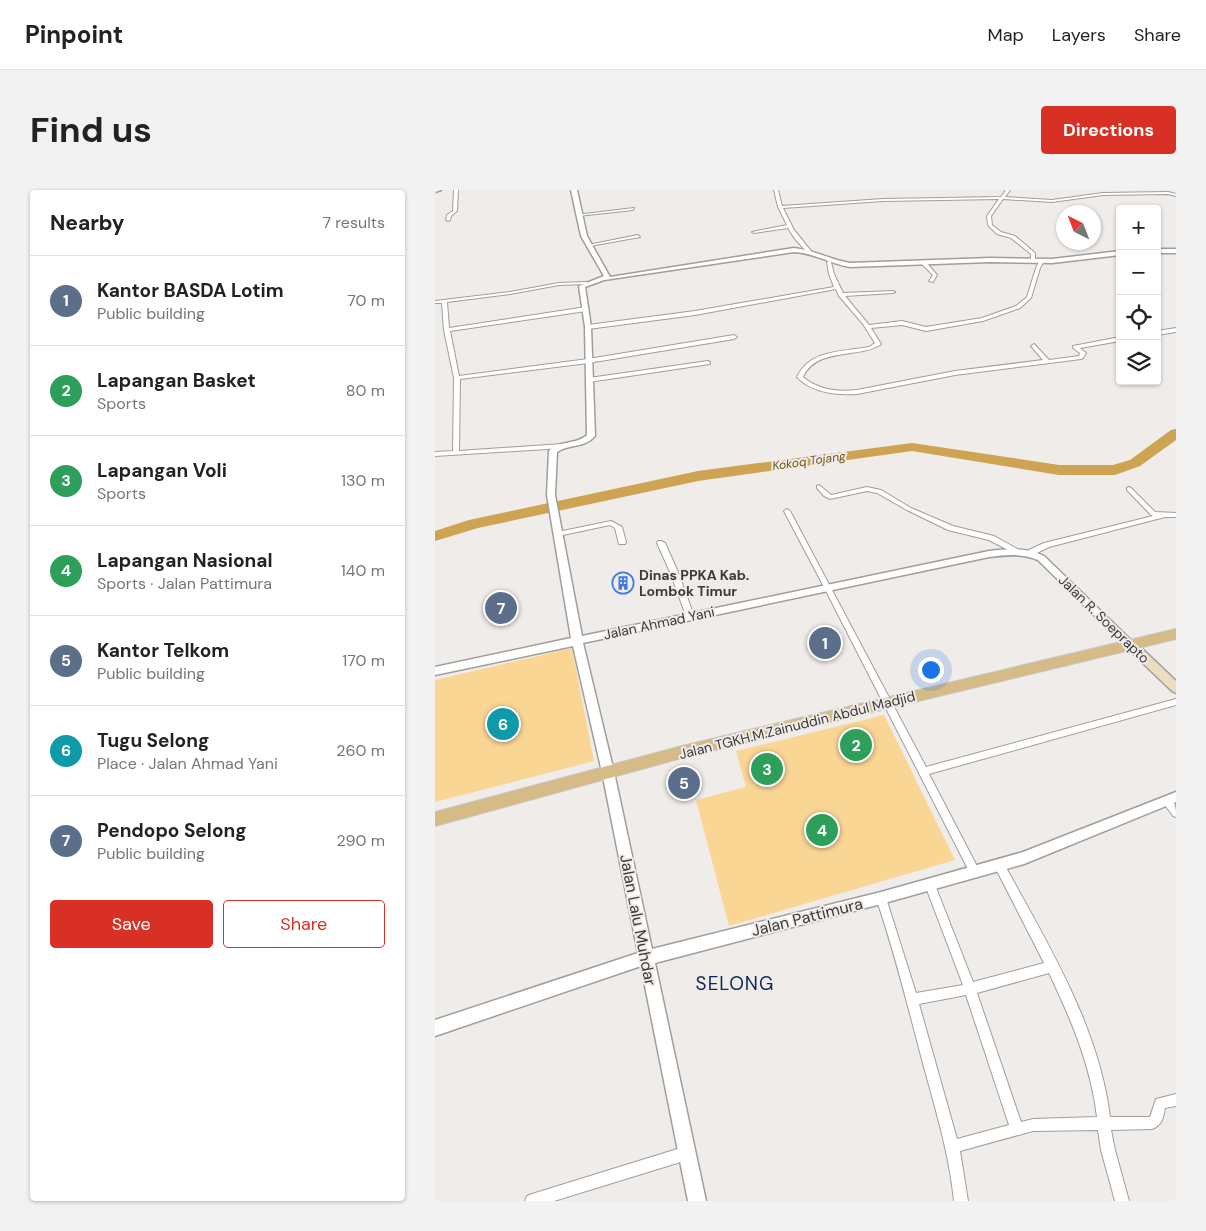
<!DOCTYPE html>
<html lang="en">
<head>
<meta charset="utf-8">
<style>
  :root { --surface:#fff; --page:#f2f2f2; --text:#222; --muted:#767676; --line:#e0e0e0; --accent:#d93025 }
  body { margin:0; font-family:"DM Sans",sans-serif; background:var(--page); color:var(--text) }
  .controls { position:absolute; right:15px; top:15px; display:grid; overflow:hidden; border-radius:5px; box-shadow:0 1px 4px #0004 }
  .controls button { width:45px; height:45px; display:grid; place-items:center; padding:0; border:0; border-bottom:1px solid var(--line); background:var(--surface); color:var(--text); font:25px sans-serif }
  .compass { position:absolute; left:621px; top:15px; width:45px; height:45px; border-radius:50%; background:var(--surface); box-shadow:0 1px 4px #0004; rotate:318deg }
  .you { position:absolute; left:495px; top:479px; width:18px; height:18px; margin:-12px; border:4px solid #fff; border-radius:50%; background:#1a73e8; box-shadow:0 0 0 8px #1a73e833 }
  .badge { display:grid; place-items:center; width:32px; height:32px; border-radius:50%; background:var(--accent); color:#fff; font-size:16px; font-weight:700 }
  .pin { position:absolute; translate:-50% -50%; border:2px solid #fff; box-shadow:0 1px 5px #0006 }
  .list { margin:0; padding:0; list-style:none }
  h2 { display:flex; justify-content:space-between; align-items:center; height:65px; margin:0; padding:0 20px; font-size:21px }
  h2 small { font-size:16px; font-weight:400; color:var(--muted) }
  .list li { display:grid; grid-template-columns:32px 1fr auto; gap:15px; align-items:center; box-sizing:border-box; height:90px; padding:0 20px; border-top:1px solid var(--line) }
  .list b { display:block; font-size:19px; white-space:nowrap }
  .list p { margin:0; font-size:16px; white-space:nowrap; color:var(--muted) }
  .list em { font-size:16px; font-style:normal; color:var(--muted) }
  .actions { display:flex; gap:10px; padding:15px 20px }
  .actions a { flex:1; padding:11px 0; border:1px solid var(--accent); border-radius:5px; text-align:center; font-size:18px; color:var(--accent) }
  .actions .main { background:var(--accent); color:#fff }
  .icon { flex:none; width:28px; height:28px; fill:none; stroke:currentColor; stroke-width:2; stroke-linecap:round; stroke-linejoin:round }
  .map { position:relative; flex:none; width:741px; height:1011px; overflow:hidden; border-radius:5px }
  header { display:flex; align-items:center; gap:30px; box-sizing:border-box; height:70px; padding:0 25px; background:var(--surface); border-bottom:1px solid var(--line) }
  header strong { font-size:24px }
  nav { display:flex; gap:28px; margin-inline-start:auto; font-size:18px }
  .intro { display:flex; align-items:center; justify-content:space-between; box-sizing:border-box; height:120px; padding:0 30px }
  h1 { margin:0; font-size:35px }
  .button { padding:12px 22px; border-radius:5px; background:var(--accent); color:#fff; font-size:18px; font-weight:700 }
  main { display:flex; gap:30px; padding:0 30px }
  aside { flex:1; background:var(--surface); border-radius:5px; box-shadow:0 1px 4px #0004 }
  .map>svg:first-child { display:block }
  .green { fill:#fad694 }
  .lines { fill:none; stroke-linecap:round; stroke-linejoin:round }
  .river { fill:#cea351; fill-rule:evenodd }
  .minor-casing { stroke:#a09e9b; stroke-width:2 }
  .tertiary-casing { stroke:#a09e9b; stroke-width:3 }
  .secondary-casing { stroke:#a09e9b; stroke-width:3 }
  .primary-casing { stroke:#c8c8c8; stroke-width:2 }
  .minor { fill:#fff; fill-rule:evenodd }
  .tertiary { fill:#fff; fill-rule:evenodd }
  .secondary { fill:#eaddc2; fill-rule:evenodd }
  .primary { fill:#d6bb86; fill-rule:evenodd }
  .labels { text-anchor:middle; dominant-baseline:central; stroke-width:4; stroke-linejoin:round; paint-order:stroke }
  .far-water-label { font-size:12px; font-style:italic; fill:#6f5212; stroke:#efece9 }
  .poi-label { font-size:14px; font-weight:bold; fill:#3c3b3a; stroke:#efece9; text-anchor:start }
  .street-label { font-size:14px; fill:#3c3b3a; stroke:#efece9 }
  .near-street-label { font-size:16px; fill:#3c3b3a; stroke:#efece9 }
  .near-quarter-label { font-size:19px; letter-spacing:1px; fill:#0c275b; stroke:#efece9 }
</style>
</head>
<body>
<header>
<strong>Pinpoint</strong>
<nav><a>Map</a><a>Layers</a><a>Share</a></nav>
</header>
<div class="intro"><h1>Find us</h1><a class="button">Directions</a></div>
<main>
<aside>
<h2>Nearby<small>7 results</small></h2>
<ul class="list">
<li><span class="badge" style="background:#5c6f8a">1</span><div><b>Kantor BASDA Lotim</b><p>Public building</p></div><em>70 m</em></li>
<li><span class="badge" style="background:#2e9e5b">2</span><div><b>Lapangan Basket</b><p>Sports</p></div><em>80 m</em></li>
<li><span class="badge" style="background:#2e9e5b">3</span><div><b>Lapangan Voli</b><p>Sports</p></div><em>130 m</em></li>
<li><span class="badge" style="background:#2e9e5b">4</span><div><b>Lapangan Nasional</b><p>Sports · Jalan Pattimura</p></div><em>140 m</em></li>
<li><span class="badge" style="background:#5c6f8a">5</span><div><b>Kantor Telkom</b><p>Public building</p></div><em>170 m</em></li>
<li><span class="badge" style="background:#0f9aa8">6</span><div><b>Tugu Selong</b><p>Place · Jalan Ahmad Yani</p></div><em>260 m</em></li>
<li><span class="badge" style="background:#5c6f8a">7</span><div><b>Pendopo Selong</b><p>Public building</p></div><em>290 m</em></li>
</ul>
<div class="actions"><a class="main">Save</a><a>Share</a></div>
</aside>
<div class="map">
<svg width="741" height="1011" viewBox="0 0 741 1011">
  <rect width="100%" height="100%" fill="#efece9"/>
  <g class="green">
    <path d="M137,458L159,571L0,612V490Z"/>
    <path d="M449,525L520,670L294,736L261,610L311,597L301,561Z"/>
  </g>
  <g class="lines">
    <path class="river" d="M741,239V250L705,276L680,285H624L477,261L263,291L43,338L0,351V341L34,330L263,281L477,253L624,275H678L695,270L736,240Z"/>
    <g class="minor-casing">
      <g id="minor">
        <path d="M19,0H23L22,21L16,26L15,30L13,31L11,30L12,25L18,21Z"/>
        <path d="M339,0H343L347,16L448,9L566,7L571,0H575L570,7L617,10L668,3L733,2L741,4V6L733,4L668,5L617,12L568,9L556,26L557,35L566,42L580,46L600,63V70L598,71L596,70V64L576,48L562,44L553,35L552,26L564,9L448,11L348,18L359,40L376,61L372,62L360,49L353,38L319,43L317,42L352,35L343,17Z"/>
        <path d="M199,18L198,20L143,26L141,25Z"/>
        <path d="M203,45L205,47L155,56L153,55Z"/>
        <path d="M605,70L609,71L605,78L596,108L585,118L548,131L491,141L467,135L436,138L446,154L445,155C421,169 382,157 368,187C383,200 403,202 422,200L520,181L608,170L596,156L599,154L614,170L644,166L645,163L638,158V156L685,147V151L645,158L651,163L648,168L646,169L520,185L422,204C401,205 377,203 362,187C375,159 408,162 434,157L440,153L428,134L404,106L401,99L260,125L153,139L150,137L153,135L260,121L399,97L394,84L392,72L394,71L396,72L399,84L408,103L458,101L460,102L458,103L410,106L434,135L467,131L491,137L547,128L581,116L592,107L601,78Z"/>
        <path d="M487,72H491L502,85L498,92L494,91L498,85L487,74Z"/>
        <path d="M150,92H152V94L124,95L75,104L12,112L14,138L151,117L154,119L151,121L15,141L24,186L153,169L299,145L302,147L299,149L153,173L25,189L24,261L127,254L130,256L127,258L0,266V262L18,261L19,188L9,140L7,113H0V111L75,102L124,93Z"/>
        <path d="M741,138V142L722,145V141Z"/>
        <path d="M273,171L275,172V174L154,192L151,190L154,188Z"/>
        <path d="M384,295L396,305L432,297L446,300L476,318L518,336L559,346L586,361L582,363H579L554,350L513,340L472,320L442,303L432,301L395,309L389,306L382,298V296Z"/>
        <path d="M694,297L696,298L720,322L741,323V327H730L614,357L598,365H592V361L609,353L718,326L716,325L692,300V298Z"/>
        <path d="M352,319L355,321L491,577L741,509V515L494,584L545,682L544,685L540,687L536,685L389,397L349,321Z"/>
        <path d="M176,331L187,337L191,352L190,354H184L180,338L175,335L123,346L119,344L123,342Z"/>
        <path d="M223,351H226L230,353L243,382L259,426L258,428L255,429L251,426L235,382L222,353Z"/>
        <path d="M732,607C741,610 741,619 741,627L738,626L727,611L729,608Z"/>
        <path d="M564,670L568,672C611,751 664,836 675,927H715L721,909L741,904V916L730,918C728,929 727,935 717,939L676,940L680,960L694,1011H680L666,960L663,940L598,941L525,961L533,1011H519C514,961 499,915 486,866C472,813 459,760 441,708L442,705L446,703L450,705L451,708L481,803L528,795L490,695L491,692L495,690L499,692L500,695L538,792L609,773L559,675L560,672ZM614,783C636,829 656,876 662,927L598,929L586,932L542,803ZM531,805L574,935L522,949L484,814Z"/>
        <path d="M252,956L257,958L259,963L257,968L252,970L119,1011H90L92,1006L97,1004Z"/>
      </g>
    </g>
    <g class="tertiary-casing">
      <g id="tertiary">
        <path d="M0,0H6L0,2Z"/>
        <path d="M136,0H142L152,46L175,87L359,58C379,60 396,70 415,73L555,68L617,69L685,61V65L617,73L555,72L415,77C396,74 379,63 359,62L169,90L150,97L156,137L160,246C150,258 134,254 122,262L120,305L147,446L554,361C574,359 590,357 609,366L701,455L700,458H692L603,370C586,363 572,365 554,367L148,453L179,582L217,759L446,702L588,662L741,602V612L589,674L446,714L220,773L271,1011H253L206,776L0,846V830L203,763L167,582L138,456L0,485V477L136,448L112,305L114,261C124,250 141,255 152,245L150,137L144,96L169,86L146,46Z"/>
        <rect x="722" y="59" width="19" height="4"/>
      </g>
    </g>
    <g class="secondary-casing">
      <path id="secondary" d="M696,451L700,452L741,491V503L737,501L692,458L690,455L692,452Z"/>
    </g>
    <g class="primary-casing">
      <path id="primary" d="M741,439V449L247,568L0,636V622L247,556Z"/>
    </g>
    <use href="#minor" class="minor"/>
    <use href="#tertiary" class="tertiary"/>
    <use href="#secondary" class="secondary"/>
    <use href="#primary" class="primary"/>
  </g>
  <defs>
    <g id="building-ring" transform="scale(1.125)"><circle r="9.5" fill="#efece9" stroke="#3e78e7" stroke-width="1.5"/><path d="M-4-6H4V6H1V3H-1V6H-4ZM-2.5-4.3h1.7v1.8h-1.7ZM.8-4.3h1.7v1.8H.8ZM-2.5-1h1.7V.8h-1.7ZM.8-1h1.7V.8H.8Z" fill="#3e78e7"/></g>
  </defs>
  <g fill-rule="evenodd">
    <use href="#building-ring" x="188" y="393"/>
  </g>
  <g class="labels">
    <g class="far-water-label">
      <text transform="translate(374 271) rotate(-8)">Kokoq Tojang</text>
    </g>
    <g class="poi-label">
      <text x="204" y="385">Dinas PPKA Kab.<tspan x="204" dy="16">Lombok Timur</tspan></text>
    </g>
    <g class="street-label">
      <text transform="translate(669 429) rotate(44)">Jalan R. Soeprapto</text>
      <text transform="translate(224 433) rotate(-12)">Jalan Ahmad Yani</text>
      <text transform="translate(362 535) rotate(-14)">Jalan TGKH.M.Zainuddin Abdul Madjid</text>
    </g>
    <g class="near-street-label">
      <text transform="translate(372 727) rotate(-14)">Jalan Pattimura</text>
      <text transform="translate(203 730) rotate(79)">Jalan Lalu Muhdar</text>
    </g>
    <g class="near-quarter-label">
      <text x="300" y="793">SELONG</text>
    </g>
  </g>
</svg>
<div class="controls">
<button>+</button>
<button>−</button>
<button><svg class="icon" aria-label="locate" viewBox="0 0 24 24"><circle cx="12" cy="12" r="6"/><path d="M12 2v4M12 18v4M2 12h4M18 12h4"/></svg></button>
<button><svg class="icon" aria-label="layers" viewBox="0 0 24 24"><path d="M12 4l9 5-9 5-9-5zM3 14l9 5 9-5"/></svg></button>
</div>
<svg class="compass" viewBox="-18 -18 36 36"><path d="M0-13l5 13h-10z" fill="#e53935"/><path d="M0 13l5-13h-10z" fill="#767676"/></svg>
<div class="you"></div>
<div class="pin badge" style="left:390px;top:453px;background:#5c6f8a">1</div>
<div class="pin badge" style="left:421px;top:555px;background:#2e9e5b">2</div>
<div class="pin badge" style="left:332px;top:579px;background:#2e9e5b">3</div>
<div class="pin badge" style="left:387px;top:640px;background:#2e9e5b">4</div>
<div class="pin badge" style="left:249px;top:593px;background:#5c6f8a">5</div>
<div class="pin badge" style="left:68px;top:534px;background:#0f9aa8">6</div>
<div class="pin badge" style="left:66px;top:418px;background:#5c6f8a">7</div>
</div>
</main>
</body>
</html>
